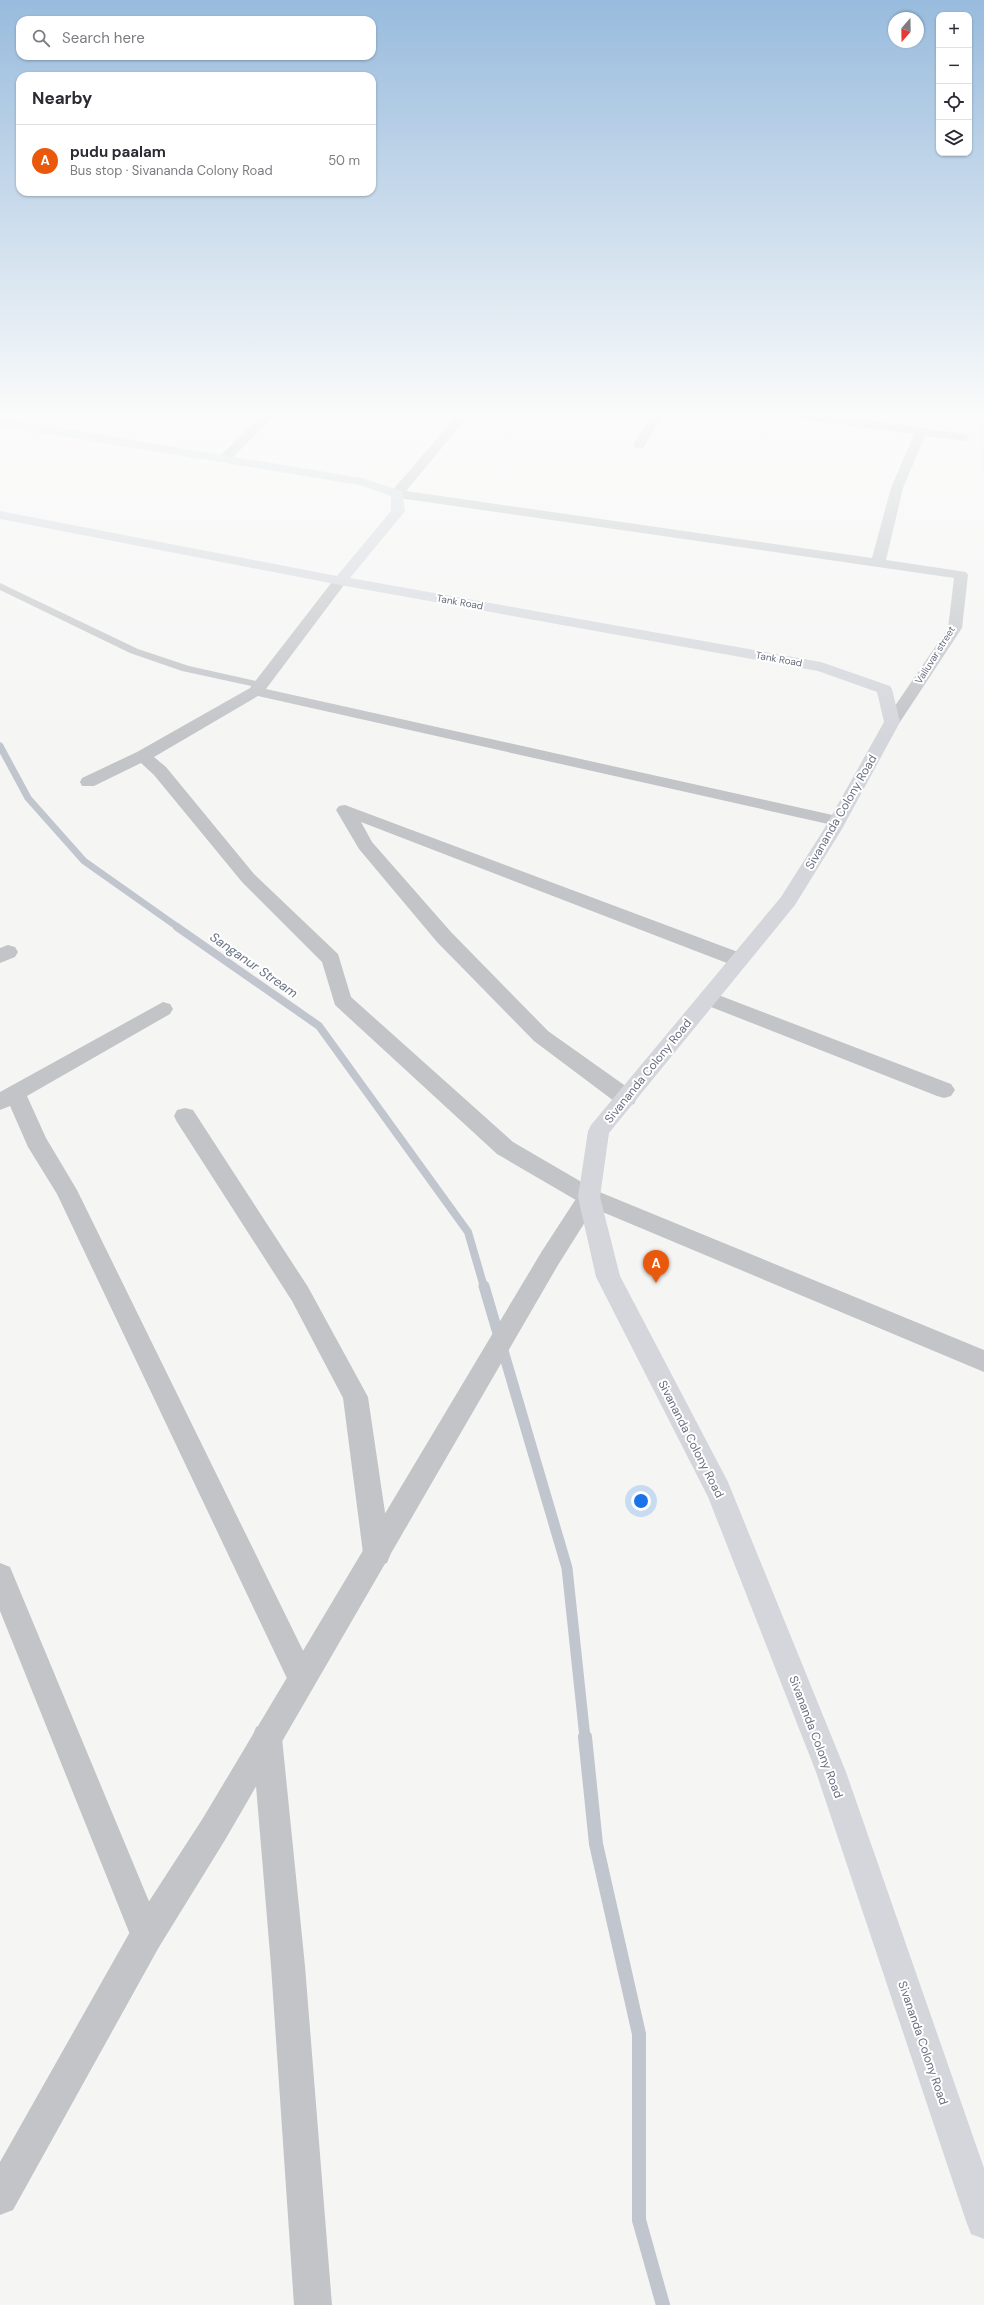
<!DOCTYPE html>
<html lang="en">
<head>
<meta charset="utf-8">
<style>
  :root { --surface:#fff; --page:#f2f2f3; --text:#2b2b33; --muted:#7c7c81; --line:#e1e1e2; --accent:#ea580c }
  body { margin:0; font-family:"DM Sans",sans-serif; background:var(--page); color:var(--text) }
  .controls { position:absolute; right:12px; top:12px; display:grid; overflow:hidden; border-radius:8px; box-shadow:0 1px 3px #0004 }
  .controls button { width:36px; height:36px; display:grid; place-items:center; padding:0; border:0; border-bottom:1px solid var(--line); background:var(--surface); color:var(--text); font:20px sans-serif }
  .compass { position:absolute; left:888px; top:12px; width:36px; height:36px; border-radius:50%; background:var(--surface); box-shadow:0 1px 3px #0004; rotate:200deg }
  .you { position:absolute; left:641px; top:1501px; width:14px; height:14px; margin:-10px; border:3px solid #fff; border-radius:50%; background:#1a73e8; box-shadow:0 0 0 6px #1a73e833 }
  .badge { display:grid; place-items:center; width:26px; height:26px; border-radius:50%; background:var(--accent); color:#fff; font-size:13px; font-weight:700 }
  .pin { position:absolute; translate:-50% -33px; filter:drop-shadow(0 1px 2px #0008) }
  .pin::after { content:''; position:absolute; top:21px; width:14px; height:12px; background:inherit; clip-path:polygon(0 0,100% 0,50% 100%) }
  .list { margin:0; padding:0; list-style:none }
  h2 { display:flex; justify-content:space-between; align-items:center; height:52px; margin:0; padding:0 16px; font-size:17px }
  h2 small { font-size:13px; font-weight:400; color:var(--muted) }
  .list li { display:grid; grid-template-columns:26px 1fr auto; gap:12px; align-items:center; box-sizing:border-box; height:72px; padding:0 16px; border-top:1px solid var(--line) }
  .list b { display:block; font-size:15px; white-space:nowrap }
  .list p { margin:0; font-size:13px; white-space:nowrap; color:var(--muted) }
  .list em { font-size:13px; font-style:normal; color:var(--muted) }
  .icon { flex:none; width:22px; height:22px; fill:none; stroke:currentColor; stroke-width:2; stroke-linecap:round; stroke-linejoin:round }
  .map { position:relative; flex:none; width:984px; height:2305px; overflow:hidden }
  .search { position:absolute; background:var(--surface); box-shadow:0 1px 3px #0004; left:16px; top:16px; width:360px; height:44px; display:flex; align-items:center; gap:10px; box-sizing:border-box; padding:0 14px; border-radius:12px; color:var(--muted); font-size:15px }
  .panel { position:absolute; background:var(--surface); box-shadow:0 1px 3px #0004; left:16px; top:72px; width:360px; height:124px; border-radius:12px }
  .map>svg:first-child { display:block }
  .built { fill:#e6e7e7 }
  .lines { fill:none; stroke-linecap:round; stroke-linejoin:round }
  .stream-far3 { stroke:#c1c5cd; stroke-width:7 }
  .stream-far2 { stroke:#c1c5cd; stroke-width:8 }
  .stream-far1 { stroke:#c1c5cd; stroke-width:11 }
  .stream { stroke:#c1c5cd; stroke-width:14 }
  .service { fill:#c3c4c8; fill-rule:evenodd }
  .minor { fill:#c3c4c8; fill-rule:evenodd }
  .tertiary { fill:#c3c4c8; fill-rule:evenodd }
  .secondary { fill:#d5d6dc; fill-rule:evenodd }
  .labels { text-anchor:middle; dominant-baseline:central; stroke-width:4; stroke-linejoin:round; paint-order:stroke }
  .far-street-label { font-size:10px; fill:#696e81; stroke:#fff }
  .street-label { font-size:12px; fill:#696e81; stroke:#fff }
  .water-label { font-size:13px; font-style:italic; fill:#697485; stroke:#fff }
</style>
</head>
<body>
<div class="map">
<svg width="984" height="2305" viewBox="0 0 984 2305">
  <rect width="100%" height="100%" fill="#f5f6f4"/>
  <path class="built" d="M978,415H984V480Z"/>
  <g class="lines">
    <path class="stream-far3" d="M0,746L28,798L84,861L179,928"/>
    <path class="stream-far2" d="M177,927L319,1026L468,1232L484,1287"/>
    <path class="stream-far1" d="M484,1286L567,1568L585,1738"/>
    <path class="stream" d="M585,1737L596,1844L639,2034V2220L663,2305"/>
    <path class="service" d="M0,583L138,649L189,666L261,682L267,685L261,688L182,671L130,653L0,590Z"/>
    <g class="minor">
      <path d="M262,415H275L228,462H220L218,459L220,456Z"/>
      <path d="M457,415H469L406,491L872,558L891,488L914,434L800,419L794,415H826L967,434L969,437L967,440L963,441L925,436L903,488L886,560L966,572L968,575L962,628L898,725H886L884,722L948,628L954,578L392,497L390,494L392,491Z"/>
      <path d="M651,415H663L643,448H635L633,445Z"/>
      <path d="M340,577L347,581L266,689L837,816L843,817L846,821L843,825L837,826L258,696L154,757L166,767L254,874L338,954L351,997L513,1142L597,1191L984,1350V1372L581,1203L497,1154L335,1005L322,962L242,882L154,775L141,763L94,786H82L80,782L82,778L137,752L250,688L335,578Z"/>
      <path d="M345,805L746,955L749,960L746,965L739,967L732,965L361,822L372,842L451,932L548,1031L634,1092L637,1098L634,1104L626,1106L618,1104L534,1041L437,942L359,849L336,810L339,806Z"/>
      <path d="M8,945L15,947L18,952L15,957L0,963V948Z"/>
      <path d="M708,991L951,1084L955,1090L951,1096L944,1098L937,1096L701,1003L698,998L701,993Z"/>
      <path d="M163,1002L170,1004L173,1009L170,1014L27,1096L46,1138L77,1190L312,1669L317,1679L312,1689L302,1694L292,1689L57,1194L28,1147L10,1106L0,1110V1092Z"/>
      <path d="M185,1108L193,1110L308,1287L368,1397L391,1553L387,1563L377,1566L367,1563L363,1553L343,1398L292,1301L177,1122L174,1116L177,1110Z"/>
      <path d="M0,1563L10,1567L163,1935L159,1947L147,1951L135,1947L0,1611Z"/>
      <path d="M267,1723L278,1727L282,1738L305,1966L332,2305H294L271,1966L252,1738L256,1727Z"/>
    </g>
    <path class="tertiary" d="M589,1188L597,1191L600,1197L597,1203L558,1265L225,1840L159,1947L13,2210L0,2215V2162L135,1923L203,1818L542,1251L581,1191Z"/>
    <path class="secondary" d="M0,418L362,478L402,491L405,511L350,578L821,662L890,686L892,689L900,722L842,829L795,905L609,1133L600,1197L620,1276L728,1482L846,1772L984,2168V2239L971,2234L966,2221L816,1772L708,1497L596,1277L578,1197L588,1131L591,1125L781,897L824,829L884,722L877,692L818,671L340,585L0,519V511L337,576L391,511V496L360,485L0,426Z"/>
  </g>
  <linearGradient id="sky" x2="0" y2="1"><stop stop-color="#98bbdd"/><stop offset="0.56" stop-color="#fafbfa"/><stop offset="1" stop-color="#fafbfa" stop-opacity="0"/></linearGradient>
  <rect width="984" height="738" fill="url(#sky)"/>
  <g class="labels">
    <g class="far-street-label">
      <text transform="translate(460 602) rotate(10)">Tank Road</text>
      <text transform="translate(935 655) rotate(-58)">Valluvar street</text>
      <text transform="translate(779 659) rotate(10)">Tank Road</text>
    </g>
    <g class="street-label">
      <text transform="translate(841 812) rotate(-60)">Sivananda Colony Road</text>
      <text transform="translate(648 1071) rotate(-51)">Sivananda Colony Road</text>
      <text transform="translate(691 1439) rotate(63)">Sivananda Colony Road</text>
      <text transform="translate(816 1737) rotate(69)">Sivananda Colony Road</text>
      <text transform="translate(923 2043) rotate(71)">Sivananda Colony Road</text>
    </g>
    <g class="water-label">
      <text transform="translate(254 965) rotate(35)">Sanganur Stream</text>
    </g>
  </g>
</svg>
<div class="controls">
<button>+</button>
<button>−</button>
<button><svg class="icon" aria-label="locate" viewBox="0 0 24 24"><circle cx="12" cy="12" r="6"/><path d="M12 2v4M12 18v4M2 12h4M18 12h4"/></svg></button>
<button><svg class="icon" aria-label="layers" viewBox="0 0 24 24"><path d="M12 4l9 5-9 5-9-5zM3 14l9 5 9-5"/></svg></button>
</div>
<svg class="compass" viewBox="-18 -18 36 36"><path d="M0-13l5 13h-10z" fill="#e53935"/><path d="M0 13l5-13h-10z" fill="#7c7c81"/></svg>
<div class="you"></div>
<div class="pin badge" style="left:656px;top:1283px">A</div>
<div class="search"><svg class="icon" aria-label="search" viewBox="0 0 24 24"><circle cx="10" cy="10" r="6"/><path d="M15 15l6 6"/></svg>Search here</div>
<section class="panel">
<h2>Nearby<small></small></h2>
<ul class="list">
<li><span class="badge">A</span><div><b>pudu paalam</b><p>Bus stop · Sivananda Colony Road</p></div><em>50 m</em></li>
</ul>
</section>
</div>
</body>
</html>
